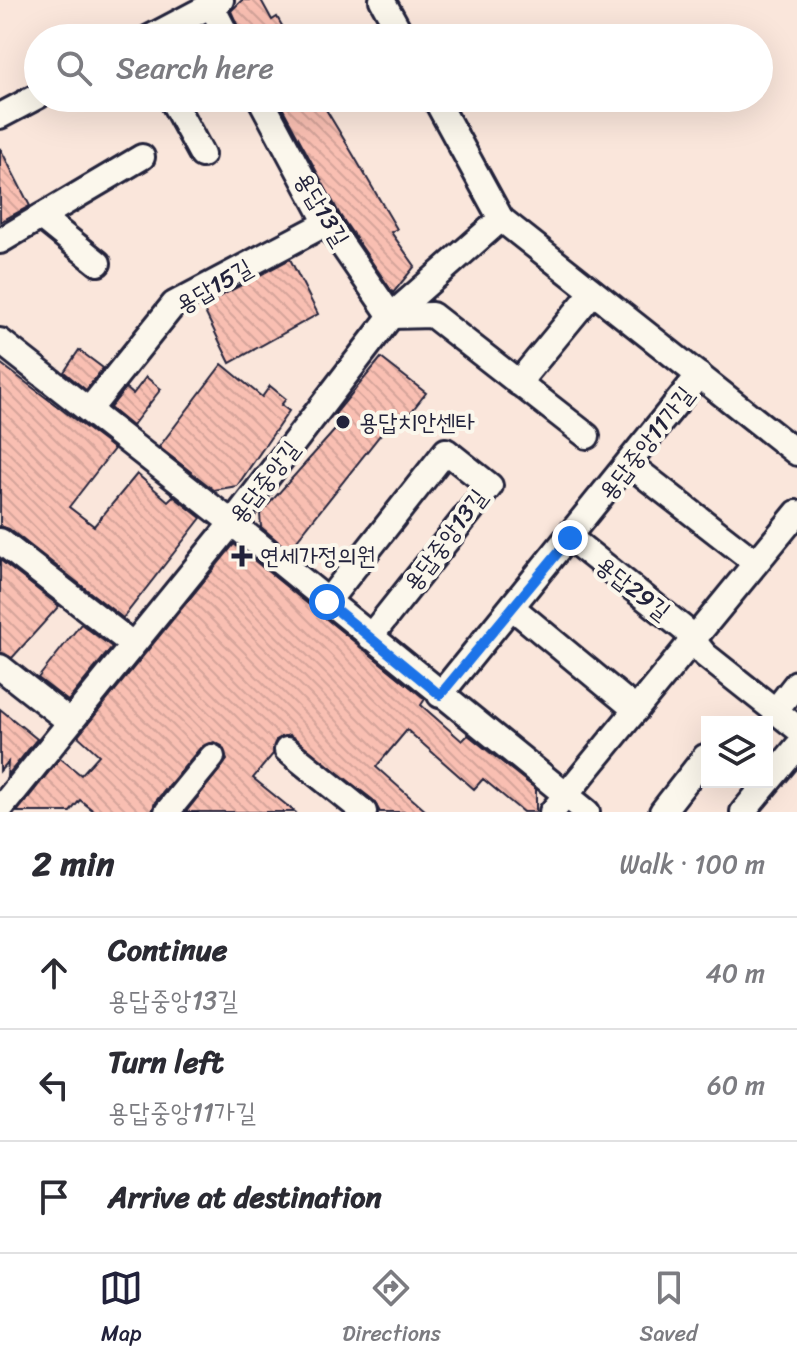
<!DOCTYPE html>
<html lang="en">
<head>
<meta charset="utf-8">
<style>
  :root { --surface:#fff; --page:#f7f7f7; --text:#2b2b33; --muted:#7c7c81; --line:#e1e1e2; --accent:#22223b }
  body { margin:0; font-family:Sriracha,"Poor Story",sans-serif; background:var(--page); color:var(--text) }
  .controls { position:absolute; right:24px; bottom:24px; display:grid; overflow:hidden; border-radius:0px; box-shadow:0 8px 32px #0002 }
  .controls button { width:72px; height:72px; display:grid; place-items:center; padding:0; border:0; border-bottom:2px solid var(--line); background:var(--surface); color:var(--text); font:40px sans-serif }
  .stop { position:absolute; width:24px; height:24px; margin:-18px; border:6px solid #1a73e8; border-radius:50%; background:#fff }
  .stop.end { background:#1a73e8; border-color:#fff; box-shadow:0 2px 8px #0008 }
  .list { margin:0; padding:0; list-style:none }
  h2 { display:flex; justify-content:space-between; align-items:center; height:104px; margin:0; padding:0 32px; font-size:34px }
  h2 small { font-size:26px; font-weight:400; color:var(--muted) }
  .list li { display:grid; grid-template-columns:52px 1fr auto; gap:24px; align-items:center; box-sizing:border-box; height:112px; padding:0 32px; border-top:2px solid var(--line) }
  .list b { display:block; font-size:30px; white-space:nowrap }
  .list p { margin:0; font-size:26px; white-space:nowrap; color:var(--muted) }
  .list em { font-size:26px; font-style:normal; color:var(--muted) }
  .icon { flex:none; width:44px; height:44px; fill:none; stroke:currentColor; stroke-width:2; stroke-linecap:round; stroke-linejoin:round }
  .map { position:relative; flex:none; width:797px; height:812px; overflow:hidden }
  .search { position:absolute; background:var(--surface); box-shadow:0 8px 32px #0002; left:24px; right:24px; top:24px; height:88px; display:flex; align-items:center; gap:20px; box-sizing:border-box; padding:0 28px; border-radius:44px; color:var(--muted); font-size:30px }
  .sheet { height:440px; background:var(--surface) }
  nav { display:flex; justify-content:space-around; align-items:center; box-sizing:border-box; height:112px; border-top:2px solid var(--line); background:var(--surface); font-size:22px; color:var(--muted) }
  nav a { display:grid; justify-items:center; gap:4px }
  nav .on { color:var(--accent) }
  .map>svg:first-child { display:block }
  .building { fill:url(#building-back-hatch); stroke:#22223b; stroke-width:2 }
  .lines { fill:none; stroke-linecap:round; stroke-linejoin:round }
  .minor-casing { stroke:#22223b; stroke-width:30 }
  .minor { stroke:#fbf7ec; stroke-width:24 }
  .route { stroke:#1a73e8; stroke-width:10 }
  .poi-dot { fill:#22223b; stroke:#fbf7ec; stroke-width:3 }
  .labels { text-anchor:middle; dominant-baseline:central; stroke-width:8; stroke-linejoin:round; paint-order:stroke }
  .street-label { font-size:24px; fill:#22223b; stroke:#fbf7ec }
  .poi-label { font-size:24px; fill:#22223b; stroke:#fbf7ec; text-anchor:start }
</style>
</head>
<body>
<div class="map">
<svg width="797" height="812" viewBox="0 0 797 812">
  <defs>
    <pattern id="building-back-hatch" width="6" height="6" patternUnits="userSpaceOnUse" patternTransform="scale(2)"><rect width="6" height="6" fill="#f9bfb2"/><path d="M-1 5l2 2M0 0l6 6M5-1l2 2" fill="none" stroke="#d5a49a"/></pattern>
  </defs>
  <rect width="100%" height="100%" fill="#fae6db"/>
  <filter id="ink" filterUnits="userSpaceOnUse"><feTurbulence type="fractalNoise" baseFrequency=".0125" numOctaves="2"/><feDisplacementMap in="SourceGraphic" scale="16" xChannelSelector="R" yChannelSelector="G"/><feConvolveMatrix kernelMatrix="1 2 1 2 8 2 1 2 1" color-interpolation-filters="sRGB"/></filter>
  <g filter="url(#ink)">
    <g class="building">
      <path d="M242,0H261L272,20L277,17L289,38H243L231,11Z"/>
      <path d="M277,98H319L351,151L397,229L391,232L415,266L393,293L340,215Z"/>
      <path d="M0,148L30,206L0,222Z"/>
      <path d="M290,259L318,314L230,363L202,306Z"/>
      <path d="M79,350L103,368L86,390L64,372Z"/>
      <path d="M381,358L426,393L404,421L396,415L297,540L301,543L293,554L261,527L260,514L343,421L335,414Z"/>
      <path d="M0,363L114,449L69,507L94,526L137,474L168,501L173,496L201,518L123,618L9,529L0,526Z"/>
      <path d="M222,364L262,397L270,386L286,399L281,405L289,411L237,486L214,490L159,447Z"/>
      <path d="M146,377L161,389L132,426L110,408L126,388L133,394Z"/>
      <path d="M234,544L425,699L421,705L462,741L468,735L536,789V812H523L483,779L474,789L407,730L376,767L427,812H380L373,800L289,735L276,740L273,754L253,778L295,812H186L227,760L222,746L214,742L200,748L155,802L152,812H95L80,800L70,812H17L60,758L81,775L99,755L78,736Z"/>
      <path d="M0,560L59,606L12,658L0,652Z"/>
      <path d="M81,624L112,647L68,701L38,678Z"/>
      <path d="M0,709L37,739L7,776L8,762L0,771Z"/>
    </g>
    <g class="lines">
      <g class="minor-casing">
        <g id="minor">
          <path d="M382,0L403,38"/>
          <path d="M211,5L228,38"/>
          <path d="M149,38L221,0"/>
          <path d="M171,98L202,155"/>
          <path d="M260,98L327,223L391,316L432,315L587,436"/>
          <path d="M435,98L501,219L797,453"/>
          <path d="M0,116L38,96"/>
          <path d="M41,217L98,263"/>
          <path d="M0,241L142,157"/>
          <path d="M0,341L232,523L587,812"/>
          <path d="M518,383L593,292"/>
          <path d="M89,410L174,304L327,223"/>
          <path d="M629,464L755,562"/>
          <path d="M570,538L684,629L705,655L797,728"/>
          <path d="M0,541L132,644"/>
          <path d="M327,602L446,451L490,486L370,637"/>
          <path d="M513,608L636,710"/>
          <path d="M0,667L70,722"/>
          <path d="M440,695L699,375"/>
          <path d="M775,711L797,683"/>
          <path d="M287,750L364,812"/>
          <path d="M0,809L232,523L391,316L501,219"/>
          <path d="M167,812L212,757"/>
          <path d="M552,812L797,513"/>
          <path d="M662,812L705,757"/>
          <path d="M743,812L797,747"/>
        </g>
      </g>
      <use href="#minor" class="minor"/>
    </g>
  </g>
  <g class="lines" filter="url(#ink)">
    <path class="route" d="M327,602L440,695L570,538"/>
  </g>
  <g class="poi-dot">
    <circle cx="343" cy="422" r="8"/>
    <path d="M238 544h8v8h8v8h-8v8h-8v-8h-8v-8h8z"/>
  </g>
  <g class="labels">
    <g class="street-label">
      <text transform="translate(322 209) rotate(59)">용답13길</text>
      <text transform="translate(214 286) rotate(-30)">용답15길</text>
      <text transform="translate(646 443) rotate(-52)">용답중앙11가길</text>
      <text transform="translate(264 482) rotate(-52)">용답중앙길</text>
      <text transform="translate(445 540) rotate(-53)">용답중앙13길</text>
      <text transform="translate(633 588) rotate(38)">용답29길</text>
    </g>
    <g class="poi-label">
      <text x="359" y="422">용답치안센타</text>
      <text x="260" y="556">연세가정의원</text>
    </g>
  </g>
</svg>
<div class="controls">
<button><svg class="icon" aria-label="layers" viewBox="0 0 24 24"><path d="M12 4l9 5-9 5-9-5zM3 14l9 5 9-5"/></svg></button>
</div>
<div class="stop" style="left:327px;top:602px"></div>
<div class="stop end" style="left:570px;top:538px"></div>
<div class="search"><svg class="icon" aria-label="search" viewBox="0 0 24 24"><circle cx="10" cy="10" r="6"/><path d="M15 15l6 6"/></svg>Search here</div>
</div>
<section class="sheet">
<h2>2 min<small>Walk · 100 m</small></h2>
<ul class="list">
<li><svg class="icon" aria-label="ahead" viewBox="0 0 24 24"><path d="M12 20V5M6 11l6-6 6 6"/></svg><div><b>Continue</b><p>용답중앙13길</p></div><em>40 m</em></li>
<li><svg class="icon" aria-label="left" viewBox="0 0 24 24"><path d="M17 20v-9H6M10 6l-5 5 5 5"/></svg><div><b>Turn left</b><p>용답중앙11가길</p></div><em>60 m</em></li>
<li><svg class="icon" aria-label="arrive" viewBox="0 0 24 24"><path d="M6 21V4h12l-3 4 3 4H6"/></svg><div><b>Arrive at destination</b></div></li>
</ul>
</section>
<nav>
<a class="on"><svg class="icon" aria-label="map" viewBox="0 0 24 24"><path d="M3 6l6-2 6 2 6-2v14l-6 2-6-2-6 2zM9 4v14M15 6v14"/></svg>Map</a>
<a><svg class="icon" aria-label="directions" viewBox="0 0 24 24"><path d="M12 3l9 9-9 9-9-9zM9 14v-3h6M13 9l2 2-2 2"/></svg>Directions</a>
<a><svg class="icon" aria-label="saved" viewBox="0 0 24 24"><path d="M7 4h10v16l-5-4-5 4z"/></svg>Saved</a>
</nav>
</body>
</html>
